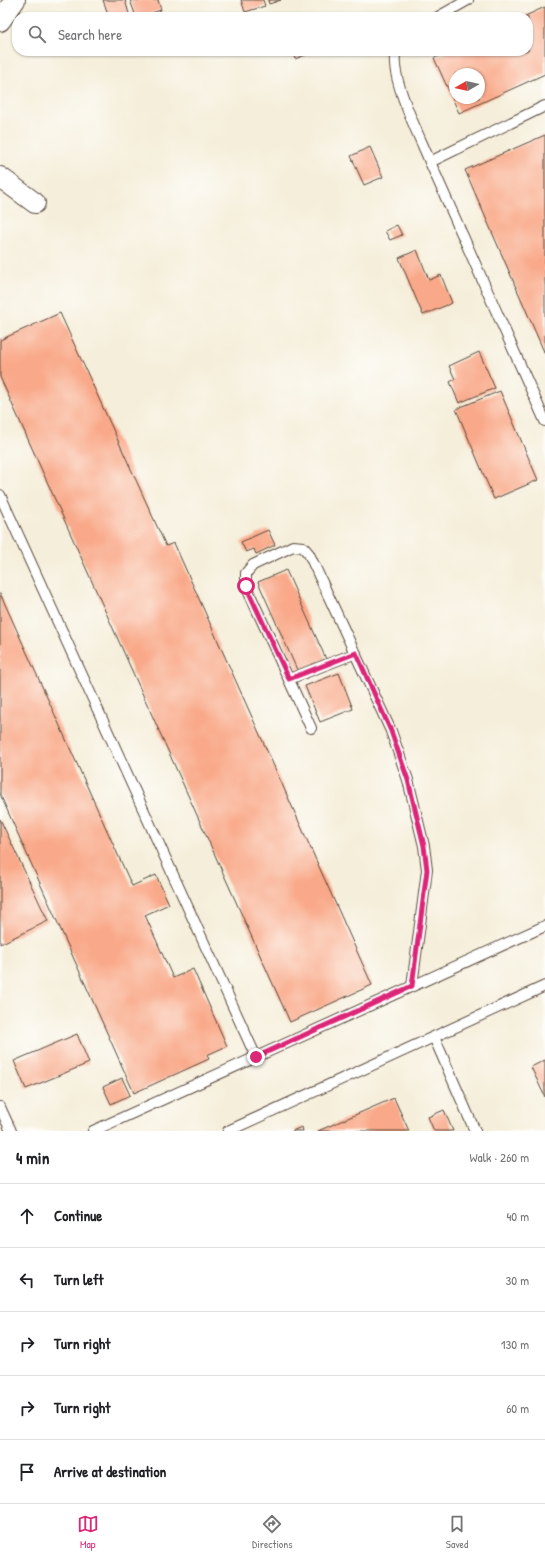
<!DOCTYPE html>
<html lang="en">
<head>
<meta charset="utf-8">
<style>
  :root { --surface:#fff; --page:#f6f6f6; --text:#202124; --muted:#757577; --line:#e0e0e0; --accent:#db2777 }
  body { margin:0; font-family:"Patrick Hand",sans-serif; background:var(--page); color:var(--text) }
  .compass { position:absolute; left:449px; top:68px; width:36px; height:36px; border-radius:50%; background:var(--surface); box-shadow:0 1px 3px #0004; rotate:261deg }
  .stop { position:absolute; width:12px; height:12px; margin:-9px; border:3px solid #db2777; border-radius:50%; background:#fff }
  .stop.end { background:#db2777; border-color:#fff; box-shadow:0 1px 4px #0008 }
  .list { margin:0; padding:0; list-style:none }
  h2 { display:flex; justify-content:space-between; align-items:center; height:52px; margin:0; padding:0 16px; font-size:17px }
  h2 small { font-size:13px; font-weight:400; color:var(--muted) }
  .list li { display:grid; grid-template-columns:26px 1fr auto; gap:12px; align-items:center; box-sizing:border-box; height:64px; padding:0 16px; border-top:1px solid var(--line) }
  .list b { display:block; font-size:15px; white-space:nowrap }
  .list em { font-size:13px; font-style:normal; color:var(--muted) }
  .icon { flex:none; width:22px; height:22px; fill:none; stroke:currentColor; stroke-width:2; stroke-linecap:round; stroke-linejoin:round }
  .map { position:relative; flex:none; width:545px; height:1131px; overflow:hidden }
  .search { position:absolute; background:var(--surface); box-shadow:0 1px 3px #0004; left:12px; right:12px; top:12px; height:44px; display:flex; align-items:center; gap:10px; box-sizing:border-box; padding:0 14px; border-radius:16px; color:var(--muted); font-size:15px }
  .sheet { height:372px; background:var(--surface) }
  nav { display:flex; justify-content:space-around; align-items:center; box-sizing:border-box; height:56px; border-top:1px solid var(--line); background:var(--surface); font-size:11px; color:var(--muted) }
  nav a { display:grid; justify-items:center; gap:2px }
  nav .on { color:var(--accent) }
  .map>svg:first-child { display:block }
  .building { fill:#f9a989; fill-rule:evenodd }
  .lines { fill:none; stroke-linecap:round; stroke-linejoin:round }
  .lane-casing { stroke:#57473a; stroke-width:12 }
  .street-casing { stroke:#57473a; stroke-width:22 }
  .lane { stroke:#fff; stroke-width:10 }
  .street { stroke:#fff; stroke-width:20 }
  .route { stroke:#db2777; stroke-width:5 }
</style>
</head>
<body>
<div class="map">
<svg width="545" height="1131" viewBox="0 0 545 1131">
  <rect width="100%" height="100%" fill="#fdfcf7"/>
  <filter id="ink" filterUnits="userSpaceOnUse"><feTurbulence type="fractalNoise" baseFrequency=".025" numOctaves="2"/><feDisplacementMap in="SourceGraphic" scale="8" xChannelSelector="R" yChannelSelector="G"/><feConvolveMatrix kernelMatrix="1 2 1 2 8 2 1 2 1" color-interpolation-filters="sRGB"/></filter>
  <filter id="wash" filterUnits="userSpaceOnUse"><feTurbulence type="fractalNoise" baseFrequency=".012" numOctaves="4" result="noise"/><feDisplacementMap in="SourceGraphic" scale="16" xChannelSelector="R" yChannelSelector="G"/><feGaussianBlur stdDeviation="0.9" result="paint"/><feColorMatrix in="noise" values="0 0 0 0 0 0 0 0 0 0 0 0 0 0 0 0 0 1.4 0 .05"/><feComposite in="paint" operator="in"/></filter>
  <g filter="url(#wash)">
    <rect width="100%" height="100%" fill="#f5eeda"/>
    <g id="blocks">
      <g class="building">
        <path d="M103,0H125L130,17H109Z"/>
        <path d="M130,0H158L161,10L140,17H136Z"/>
        <path d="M241,0H263L265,6L245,12Z"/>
        <path d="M268,0H281L269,4Z"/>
        <path d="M545,7V74L459,113L434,58L450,51H528V17H523ZM455,74H479V98H455Z"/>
        <path d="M292,51H316L295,59Z"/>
        <path d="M545,135V354L465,170Z"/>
        <path d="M370,147L383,177L364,185L351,156Z"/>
        <path d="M397,225L402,235L390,240L385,231Z"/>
        <path d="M417,250L429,280L441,275L452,303L423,315L399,258Z"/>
        <path d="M60,313L166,546L174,543L372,985L290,1022L0,377V340Z"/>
        <path d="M479,352L495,388L459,403L450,382L455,379L449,366Z"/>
        <path d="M500,391L538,480L494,499L456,409Z"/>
        <path d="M268,530L275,545L256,554L254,549L246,552L241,542Z"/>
        <path d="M286,570L326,659L298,672L258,582Z"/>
        <path d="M0,593L132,886L156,875L169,904L145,915L173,978L193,969L227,1046L207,1055L209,1059L134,1093L0,794Z"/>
        <path d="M339,673L353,709L320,722L305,686Z"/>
        <path d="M0,819L48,921L0,944Z"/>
        <path d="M77,1034L89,1063L26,1089L14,1061Z"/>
        <path d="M545,1060V1097L531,1067Z"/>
        <path d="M122,1078L130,1095L111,1104L103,1087Z"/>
        <path d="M394,1098L409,1131H318Z"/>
        <path d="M444,1110L453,1131H434L428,1117Z"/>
        <path d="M302,1127L303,1131H292Z"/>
      </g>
    </g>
  </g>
  <g filter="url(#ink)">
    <use href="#blocks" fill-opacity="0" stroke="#57473a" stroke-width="1"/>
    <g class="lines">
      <g class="lane-casing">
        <g id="lane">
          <path d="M438,17L468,0"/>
          <path d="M396,51C388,75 420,137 430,162"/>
          <path d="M545,106L430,162L545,421"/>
          <path d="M0,495L256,1057"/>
          <path d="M289,679L356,653"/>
          <path d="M311,728L246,586V573L253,565L293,546L303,547L309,554L391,731L408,780L424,846L427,870L412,986"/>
          <path d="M434,1037L475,1131"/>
          <path d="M0,1107L11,1131"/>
          <path d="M93,1131L545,926"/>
          <path d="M228,1131L545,986"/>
        </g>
      </g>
      <g class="street-casing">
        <g id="street">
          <path d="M0,21L15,0"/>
          <path d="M0,177L35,203"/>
        </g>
      </g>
      <use href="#lane" class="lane"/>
      <use href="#street" class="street"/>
    </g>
  </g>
  <g class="lines" filter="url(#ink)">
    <path class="route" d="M246,586L289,679L356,653L391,731L408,780L424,846L427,870L412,986L256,1057"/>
  </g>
</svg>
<svg class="compass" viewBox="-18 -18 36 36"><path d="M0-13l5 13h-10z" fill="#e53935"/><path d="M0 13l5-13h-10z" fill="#757577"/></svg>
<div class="stop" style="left:246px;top:586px"></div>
<div class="stop end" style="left:256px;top:1057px"></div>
<div class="search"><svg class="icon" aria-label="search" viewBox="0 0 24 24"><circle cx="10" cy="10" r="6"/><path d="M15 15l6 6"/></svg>Search here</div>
</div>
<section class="sheet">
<h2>4 min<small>Walk · 260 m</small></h2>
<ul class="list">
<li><svg class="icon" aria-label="ahead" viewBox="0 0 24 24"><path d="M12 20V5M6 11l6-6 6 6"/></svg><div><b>Continue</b></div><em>40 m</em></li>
<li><svg class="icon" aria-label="left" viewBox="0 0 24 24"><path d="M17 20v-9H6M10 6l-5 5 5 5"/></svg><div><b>Turn left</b></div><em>30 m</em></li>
<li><svg class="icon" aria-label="right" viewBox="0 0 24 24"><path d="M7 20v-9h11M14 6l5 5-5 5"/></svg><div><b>Turn right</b></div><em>130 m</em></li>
<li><svg class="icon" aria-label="right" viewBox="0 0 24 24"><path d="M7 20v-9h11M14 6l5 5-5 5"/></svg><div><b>Turn right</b></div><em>60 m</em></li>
<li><svg class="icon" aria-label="arrive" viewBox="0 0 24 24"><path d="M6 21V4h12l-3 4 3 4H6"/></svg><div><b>Arrive at destination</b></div></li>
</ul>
</section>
<nav>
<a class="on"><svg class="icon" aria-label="map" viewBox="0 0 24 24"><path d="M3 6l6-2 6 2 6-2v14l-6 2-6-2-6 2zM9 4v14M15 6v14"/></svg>Map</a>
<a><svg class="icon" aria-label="directions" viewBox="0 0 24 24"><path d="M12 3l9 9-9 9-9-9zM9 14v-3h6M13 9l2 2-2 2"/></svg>Directions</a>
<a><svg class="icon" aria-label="saved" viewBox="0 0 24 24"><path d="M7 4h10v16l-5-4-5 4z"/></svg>Saved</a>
</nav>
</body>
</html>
